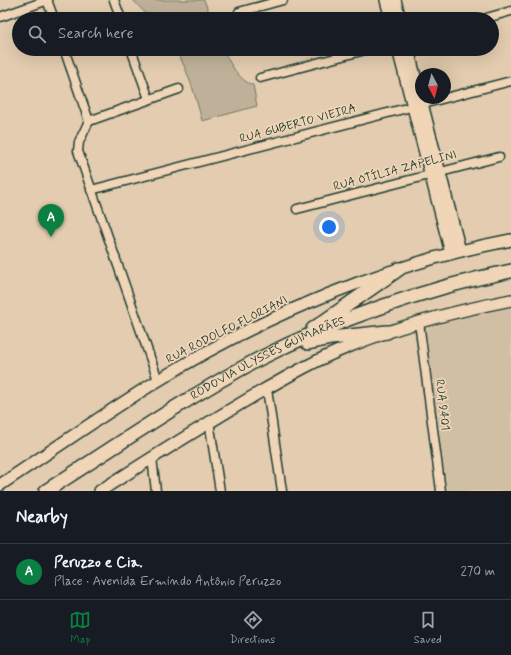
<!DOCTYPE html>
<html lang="en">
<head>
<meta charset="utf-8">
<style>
  :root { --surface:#171b24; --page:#20242c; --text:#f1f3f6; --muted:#9ea1a6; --line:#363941; --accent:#0b8043 }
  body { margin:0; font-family:Mynerve,sans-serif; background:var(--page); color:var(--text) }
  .compass { position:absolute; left:415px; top:68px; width:36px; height:36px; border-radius:50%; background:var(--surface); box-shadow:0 4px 16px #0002; rotate:173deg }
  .you { position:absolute; left:329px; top:227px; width:14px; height:14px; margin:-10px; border:3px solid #fff; border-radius:50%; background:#1a73e8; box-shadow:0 0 0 6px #1a73e833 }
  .badge { display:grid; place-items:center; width:26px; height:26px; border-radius:50%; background:var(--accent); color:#fff; font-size:13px; font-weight:700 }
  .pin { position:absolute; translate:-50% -33px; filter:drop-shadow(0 1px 2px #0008) }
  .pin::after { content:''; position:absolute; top:21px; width:14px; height:12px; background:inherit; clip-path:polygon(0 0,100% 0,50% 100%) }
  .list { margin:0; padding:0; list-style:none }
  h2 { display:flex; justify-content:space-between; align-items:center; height:52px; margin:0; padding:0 16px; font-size:17px }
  h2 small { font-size:13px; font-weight:400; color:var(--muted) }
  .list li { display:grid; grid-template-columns:26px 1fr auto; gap:12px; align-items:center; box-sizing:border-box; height:56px; padding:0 16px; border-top:1px solid var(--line) }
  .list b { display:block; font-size:15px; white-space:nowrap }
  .list p { margin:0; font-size:13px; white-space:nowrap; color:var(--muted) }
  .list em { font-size:13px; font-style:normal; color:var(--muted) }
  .icon { flex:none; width:22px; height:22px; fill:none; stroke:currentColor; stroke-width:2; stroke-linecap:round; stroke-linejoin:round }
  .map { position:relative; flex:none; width:511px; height:491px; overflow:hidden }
  .search { position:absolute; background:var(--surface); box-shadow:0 4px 16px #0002; left:12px; right:12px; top:12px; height:44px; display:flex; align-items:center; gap:10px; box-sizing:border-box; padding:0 14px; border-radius:22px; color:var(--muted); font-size:15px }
  .sheet { height:108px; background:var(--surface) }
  nav { display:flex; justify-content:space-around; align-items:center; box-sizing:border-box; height:56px; border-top:1px solid var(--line); background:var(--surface); font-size:11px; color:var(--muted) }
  nav a { display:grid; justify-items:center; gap:2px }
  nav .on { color:var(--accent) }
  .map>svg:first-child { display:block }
  .built { fill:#d1bfa4 }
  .green { fill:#bfb199; stroke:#6f7766 }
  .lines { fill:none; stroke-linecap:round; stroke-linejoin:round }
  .minor-casing { stroke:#1f3d34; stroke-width:11 }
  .secondary-casing { stroke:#1f3d34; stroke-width:14 }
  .trunk-casing { stroke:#1f3d34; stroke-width:16 }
  .minor { stroke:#f0d5b7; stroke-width:8 }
  .secondary { stroke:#f0d5b7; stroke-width:11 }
  .trunk { stroke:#f0d5b7; stroke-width:13 }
  .labels { text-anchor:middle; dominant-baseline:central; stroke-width:3.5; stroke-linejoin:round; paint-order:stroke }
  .street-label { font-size:12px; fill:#1f3d34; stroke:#f0d5b7 }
</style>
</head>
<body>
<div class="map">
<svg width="511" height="491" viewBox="0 0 511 491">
  <rect width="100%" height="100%" fill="#e3ccaf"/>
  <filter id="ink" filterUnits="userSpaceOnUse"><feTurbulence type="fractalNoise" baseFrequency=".025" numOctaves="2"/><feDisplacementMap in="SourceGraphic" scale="8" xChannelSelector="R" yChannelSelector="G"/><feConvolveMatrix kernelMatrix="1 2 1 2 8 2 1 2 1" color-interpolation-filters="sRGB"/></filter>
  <g filter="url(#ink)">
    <path class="built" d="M511,306V491H447L426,329L466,317Z"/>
    <g class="green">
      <path d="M133,0H204L212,19H151Z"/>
      <path d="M176,49H223C229,62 239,81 253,85L257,106L202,121C196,97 188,71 176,49Z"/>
    </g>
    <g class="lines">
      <g class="minor-casing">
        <g id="minor">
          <path d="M47,0L54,19"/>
          <path d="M114,0L121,19"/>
          <path d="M239,12L283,0"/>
          <path d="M0,17L48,0"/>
          <path d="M483,19L511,11"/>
          <path d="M64,49L89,121"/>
          <path d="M131,49L149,99"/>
          <path d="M260,78L369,49"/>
          <path d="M89,121L79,142L78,151L158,380"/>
          <path d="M89,121L179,89"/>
          <path d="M91,190L511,81"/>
          <path d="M297,209L499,157"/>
          <path d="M419,322L441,491"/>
          <path d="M267,389L282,491"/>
          <path d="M209,421L220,491"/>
          <path d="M152,458L156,491"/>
        </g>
      </g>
      <g class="secondary-casing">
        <g id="secondary">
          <path d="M386,0L391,19"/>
          <path d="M395,0L400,19"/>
          <path d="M398,49L451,253"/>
          <path d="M408,49L460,251"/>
          <path d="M0,485C53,450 105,413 159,380C263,315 390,263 511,240"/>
          <path d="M100,491C153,457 207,423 262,391C290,375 318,359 348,347C400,325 456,311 511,300"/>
        </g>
      </g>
      <g class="trunk-casing">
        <g id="trunk">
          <path d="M313,329L399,269"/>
          <path d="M308,343L331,338L387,332"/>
          <path id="s1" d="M46,491C116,446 184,399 257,360C334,320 427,288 511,271"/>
        </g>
      </g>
      <use href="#minor" class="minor"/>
      <use href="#secondary" class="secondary"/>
      <use href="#trunk" class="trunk"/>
    </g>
  </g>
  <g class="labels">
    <g class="street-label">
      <text transform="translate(298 124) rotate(-15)">RUA GUBERTO VIEIRA</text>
      <text transform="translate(395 171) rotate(-15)">RUA OTÍLIA ZAPELINI</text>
      <text transform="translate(227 330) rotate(-27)">RUA RODOLFO FLORIANI</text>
      <text stroke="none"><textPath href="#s1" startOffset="259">RODOVIA ULYSSES GUIMARÃES</textPath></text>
      <text transform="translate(442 405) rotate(83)">RUA 9401</text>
    </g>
  </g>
</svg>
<svg class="compass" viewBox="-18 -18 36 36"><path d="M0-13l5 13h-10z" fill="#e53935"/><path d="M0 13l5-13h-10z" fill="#9ea1a6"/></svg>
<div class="you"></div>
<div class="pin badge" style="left:51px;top:237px">A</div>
<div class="search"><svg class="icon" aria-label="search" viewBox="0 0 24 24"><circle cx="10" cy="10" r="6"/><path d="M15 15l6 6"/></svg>Search here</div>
</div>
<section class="sheet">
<h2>Nearby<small></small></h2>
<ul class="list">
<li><span class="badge">A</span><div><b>Peruzzo e Cia.</b><p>Place · Avenida Ermindo Antônio Peruzzo</p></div><em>270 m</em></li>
</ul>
</section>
<nav>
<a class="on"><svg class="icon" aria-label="map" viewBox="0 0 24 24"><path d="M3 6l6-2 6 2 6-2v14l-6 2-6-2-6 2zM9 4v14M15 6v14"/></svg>Map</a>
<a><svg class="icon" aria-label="directions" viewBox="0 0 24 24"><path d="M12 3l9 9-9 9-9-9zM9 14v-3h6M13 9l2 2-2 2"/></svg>Directions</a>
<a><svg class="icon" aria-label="saved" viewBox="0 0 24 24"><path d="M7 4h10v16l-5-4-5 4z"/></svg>Saved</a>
</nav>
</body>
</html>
